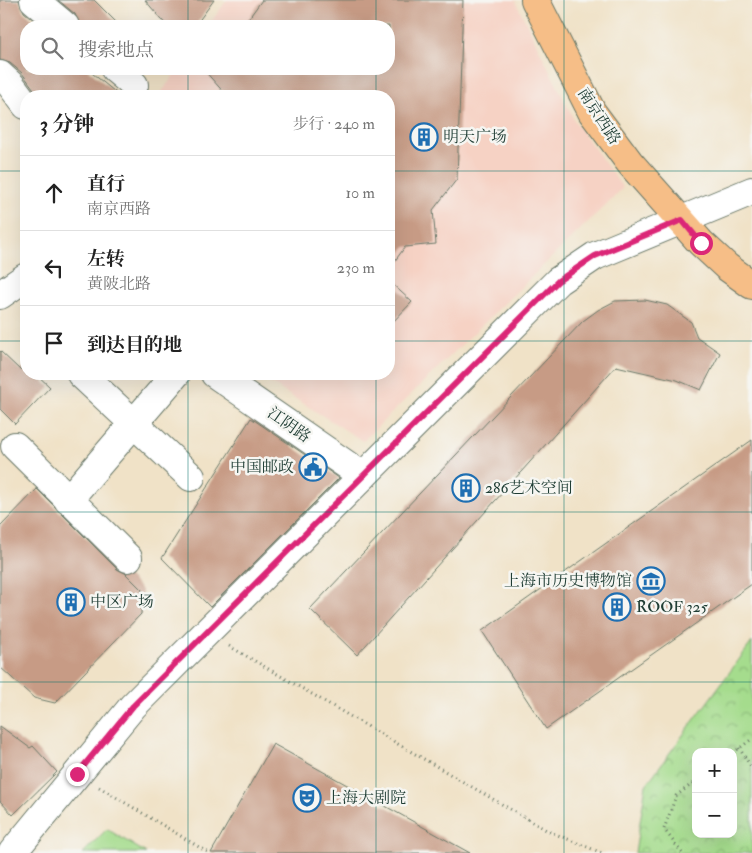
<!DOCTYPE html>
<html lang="zh">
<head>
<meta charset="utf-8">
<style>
  :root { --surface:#fff; --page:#f2f2f2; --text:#222; --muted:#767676; --line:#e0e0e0 }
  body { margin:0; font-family:"IM FELL Double Pica","Noto Serif SC",serif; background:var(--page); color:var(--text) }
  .controls { position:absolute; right:15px; bottom:15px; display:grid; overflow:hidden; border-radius:10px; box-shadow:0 5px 20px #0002 }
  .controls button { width:45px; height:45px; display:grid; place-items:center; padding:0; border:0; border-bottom:1px solid var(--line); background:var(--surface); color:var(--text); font:25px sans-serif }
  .stop { position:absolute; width:15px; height:15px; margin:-11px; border:4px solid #db2777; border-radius:50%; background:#fff }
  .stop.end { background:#db2777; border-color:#fff; box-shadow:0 1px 5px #0008 }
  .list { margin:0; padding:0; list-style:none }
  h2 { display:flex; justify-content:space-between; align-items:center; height:65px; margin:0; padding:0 20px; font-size:21px }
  h2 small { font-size:16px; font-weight:400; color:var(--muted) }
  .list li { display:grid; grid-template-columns:32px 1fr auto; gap:15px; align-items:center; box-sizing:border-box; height:75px; padding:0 20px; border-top:1px solid var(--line) }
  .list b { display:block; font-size:19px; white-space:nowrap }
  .list p { margin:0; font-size:16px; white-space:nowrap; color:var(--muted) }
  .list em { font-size:16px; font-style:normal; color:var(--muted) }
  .icon { flex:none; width:28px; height:28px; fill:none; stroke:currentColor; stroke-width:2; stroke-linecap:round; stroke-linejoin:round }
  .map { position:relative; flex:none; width:752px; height:853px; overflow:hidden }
  .search { position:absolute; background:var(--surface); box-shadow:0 5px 20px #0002; left:20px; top:20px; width:375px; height:55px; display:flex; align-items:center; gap:12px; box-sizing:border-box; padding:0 18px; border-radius:20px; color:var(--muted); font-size:19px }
  .panel { position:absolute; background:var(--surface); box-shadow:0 5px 20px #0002; left:20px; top:90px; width:375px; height:290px; border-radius:20px }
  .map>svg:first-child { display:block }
  .built { fill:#f6d2c4 }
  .grass { fill:#a5dc8d; stroke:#628c60 }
  .park { fill:url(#park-crowns); stroke:#628c60; fill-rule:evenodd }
  .building { fill:#c79b85 }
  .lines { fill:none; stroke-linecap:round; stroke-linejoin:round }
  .minor-casing { stroke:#687767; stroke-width:30 }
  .major-casing { stroke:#687767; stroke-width:30 }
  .path { stroke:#687767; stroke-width:3; stroke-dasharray:1 4; stroke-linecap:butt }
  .minor { stroke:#fff; stroke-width:28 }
  .major { stroke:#f6be87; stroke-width:28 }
  .route { stroke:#db2777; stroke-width:6 }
  .grid { fill:none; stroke:#0f766e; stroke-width:1; stroke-opacity:0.55 }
  .labels { text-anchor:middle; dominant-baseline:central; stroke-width:5; stroke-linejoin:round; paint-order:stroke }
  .street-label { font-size:16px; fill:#1f3d34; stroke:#f6f6f2 }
  .poi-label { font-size:16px; fill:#1f3d34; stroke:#f6f6f2; text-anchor:start }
</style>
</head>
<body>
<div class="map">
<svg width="752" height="853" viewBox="0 0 752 853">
  <defs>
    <pattern id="park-crowns" width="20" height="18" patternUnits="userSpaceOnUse" patternTransform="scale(1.25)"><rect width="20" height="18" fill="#a5dc8d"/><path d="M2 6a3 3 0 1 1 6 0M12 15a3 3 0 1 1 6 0" fill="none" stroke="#86b474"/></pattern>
  </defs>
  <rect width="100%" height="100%" fill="#f6f6f2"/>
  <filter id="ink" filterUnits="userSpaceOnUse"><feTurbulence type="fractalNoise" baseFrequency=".02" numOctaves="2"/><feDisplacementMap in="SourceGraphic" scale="10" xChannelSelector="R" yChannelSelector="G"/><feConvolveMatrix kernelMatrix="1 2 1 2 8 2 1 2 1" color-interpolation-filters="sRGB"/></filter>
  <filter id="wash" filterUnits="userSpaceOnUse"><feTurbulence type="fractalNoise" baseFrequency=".0096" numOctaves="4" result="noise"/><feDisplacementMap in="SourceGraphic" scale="20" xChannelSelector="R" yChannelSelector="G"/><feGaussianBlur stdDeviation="1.12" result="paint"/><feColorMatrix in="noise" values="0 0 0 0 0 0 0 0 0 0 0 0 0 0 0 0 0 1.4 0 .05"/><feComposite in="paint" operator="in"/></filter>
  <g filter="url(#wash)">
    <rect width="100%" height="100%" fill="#f0e2c7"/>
    <path class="built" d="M227,0H515L575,122L623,188L363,441L256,374H389V96H159L178,69H389V26H208Z"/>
    <path class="grass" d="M107,829L146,853H83Z"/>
    <path class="park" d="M752,642V853H635L646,785ZM696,752H733V834H696Z"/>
    <g id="blocks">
      <g class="building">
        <path d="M0,0H19L24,12L41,26H26V69H87L120,96H39L22,73L10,63L0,60Z"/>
        <path d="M58,0H94L120,26H80L75,14Z"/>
        <path d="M145,0H214L195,26H167Z"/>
        <path d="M262,0H463L457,179L433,210L436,244L405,247L389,269V96H227L203,69H389V26H243Z"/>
        <path d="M389,281L412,302L389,326Z"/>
        <path d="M645,300L667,305L681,315L691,322L697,337L720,353L701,390L677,380L616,366L357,655L310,609L583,321L598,310L615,301Z"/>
        <path d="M0,351L20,370L26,364V374H36L50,387L15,424L0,409Z"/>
        <path d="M251,418L339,478L210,607L162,558Z"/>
        <path d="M752,440V584L546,729L482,631Z"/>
        <path d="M37,489L117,569L125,573L142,590L141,614L55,703L34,698L0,667V527Z"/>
        <path d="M0,726L30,748L33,746L57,772L13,815L0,801Z"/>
        <path d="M273,744L470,853H211Z"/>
      </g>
    </g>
  </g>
  <g filter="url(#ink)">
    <use href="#blocks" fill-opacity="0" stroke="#687767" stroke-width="1"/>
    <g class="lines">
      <g class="minor-casing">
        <g id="minor">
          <path d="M34,0L65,26"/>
          <path d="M115,69L134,85"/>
          <path d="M0,75L11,85L26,105"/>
          <path d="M0,295L26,277"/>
          <path d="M81,374L191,477"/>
          <path d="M215,374L363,476"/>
          <path d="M15,446L128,558"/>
          <path d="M68,500L176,374"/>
          <path d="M12,853L133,706L558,281L595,256L752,191"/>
        </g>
      </g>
      <g class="major-casing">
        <path id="major" d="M535,0L592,112L630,163L701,243L727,267L752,285"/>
      </g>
      <g class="path">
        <path d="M229,646L548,831L602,853"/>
        <path d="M739,748L752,768"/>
        <path d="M733,753L752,739"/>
        <path d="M99,787L209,853"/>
        <path d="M682,853L664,829L676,796L696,781"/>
      </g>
      <use href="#minor" class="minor"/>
      <use href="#major" class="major"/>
    </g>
  </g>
  <g class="lines" filter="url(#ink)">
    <path class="route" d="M77,774L133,706L558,281L595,256L682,220L701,243"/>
  </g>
  <path class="grid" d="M188,0V26M376,0V26M564,0V853M188,69V96M376,69V96M0,171H26M389,171H752M0,341H26M389,341H752M188,374V853M376,374V853M0,512H752M0,682H752"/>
  <defs>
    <g id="building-ring" transform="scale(1.4375)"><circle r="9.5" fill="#f6f6f2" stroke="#1f6fb2" stroke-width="1.5"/><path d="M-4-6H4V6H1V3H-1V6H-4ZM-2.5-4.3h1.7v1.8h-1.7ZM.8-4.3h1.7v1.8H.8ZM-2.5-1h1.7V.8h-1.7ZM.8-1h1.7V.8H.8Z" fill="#1f6fb2"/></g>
    <g id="civic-ring" transform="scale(1.4375)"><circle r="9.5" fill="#f6f6f2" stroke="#1f6fb2" stroke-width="1.5"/><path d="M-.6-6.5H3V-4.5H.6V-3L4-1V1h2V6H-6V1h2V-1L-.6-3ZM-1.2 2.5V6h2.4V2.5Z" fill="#1f6fb2"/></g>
    <g id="museum-ring" transform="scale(1.4375)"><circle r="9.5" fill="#f6f6f2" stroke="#1f6fb2" stroke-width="1.5"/><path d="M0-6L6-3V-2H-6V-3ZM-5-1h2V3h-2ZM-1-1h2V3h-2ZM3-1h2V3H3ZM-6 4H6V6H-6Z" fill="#1f6fb2"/></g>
    <g id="theatre-ring" transform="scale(1.4375)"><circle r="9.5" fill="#f6f6f2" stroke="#1f6fb2" stroke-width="1.5"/><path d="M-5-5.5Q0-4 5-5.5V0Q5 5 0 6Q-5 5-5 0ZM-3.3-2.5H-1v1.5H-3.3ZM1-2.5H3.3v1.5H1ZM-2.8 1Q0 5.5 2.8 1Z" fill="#1f6fb2"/></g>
  </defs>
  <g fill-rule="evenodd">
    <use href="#building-ring" x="424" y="137"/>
    <use href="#civic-ring" x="313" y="467"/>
    <use href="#building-ring" x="466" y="488"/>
    <use href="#museum-ring" x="651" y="581"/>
    <use href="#building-ring" x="71" y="602"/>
    <use href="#building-ring" x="617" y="607"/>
    <use href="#theatre-ring" x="307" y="798"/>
  </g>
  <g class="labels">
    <g class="street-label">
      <text transform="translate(599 116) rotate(57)">南京西路</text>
      <text transform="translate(289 425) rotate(35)">江阴路</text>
    </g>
    <g class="poi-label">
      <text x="443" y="137">明天广场</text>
      <text x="294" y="467" text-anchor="end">中国邮政</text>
      <text x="485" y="488">286艺术空间</text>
      <text x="632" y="581" text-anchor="end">上海市历史博物馆</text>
      <text x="90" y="602">中区广场</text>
      <text x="636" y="607">ROOF 325</text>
      <text x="326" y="798">上海大剧院</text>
    </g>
  </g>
</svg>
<div class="controls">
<button>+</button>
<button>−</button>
</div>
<div class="stop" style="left:701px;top:243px"></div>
<div class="stop end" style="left:77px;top:774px"></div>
<div class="search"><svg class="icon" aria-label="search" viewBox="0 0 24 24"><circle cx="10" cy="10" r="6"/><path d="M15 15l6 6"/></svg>搜索地点</div>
<section class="panel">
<h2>3 分钟<small>步行 · 240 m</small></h2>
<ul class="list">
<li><svg class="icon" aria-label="ahead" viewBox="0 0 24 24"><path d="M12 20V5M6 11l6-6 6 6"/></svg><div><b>直行</b><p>南京西路</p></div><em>10 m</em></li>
<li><svg class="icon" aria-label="left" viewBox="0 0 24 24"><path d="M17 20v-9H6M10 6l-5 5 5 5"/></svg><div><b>左转</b><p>黄陂北路</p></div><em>230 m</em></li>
<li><svg class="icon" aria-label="arrive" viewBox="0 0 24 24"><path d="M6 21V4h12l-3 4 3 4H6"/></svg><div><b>到达目的地</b></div></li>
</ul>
</section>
</div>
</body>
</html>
